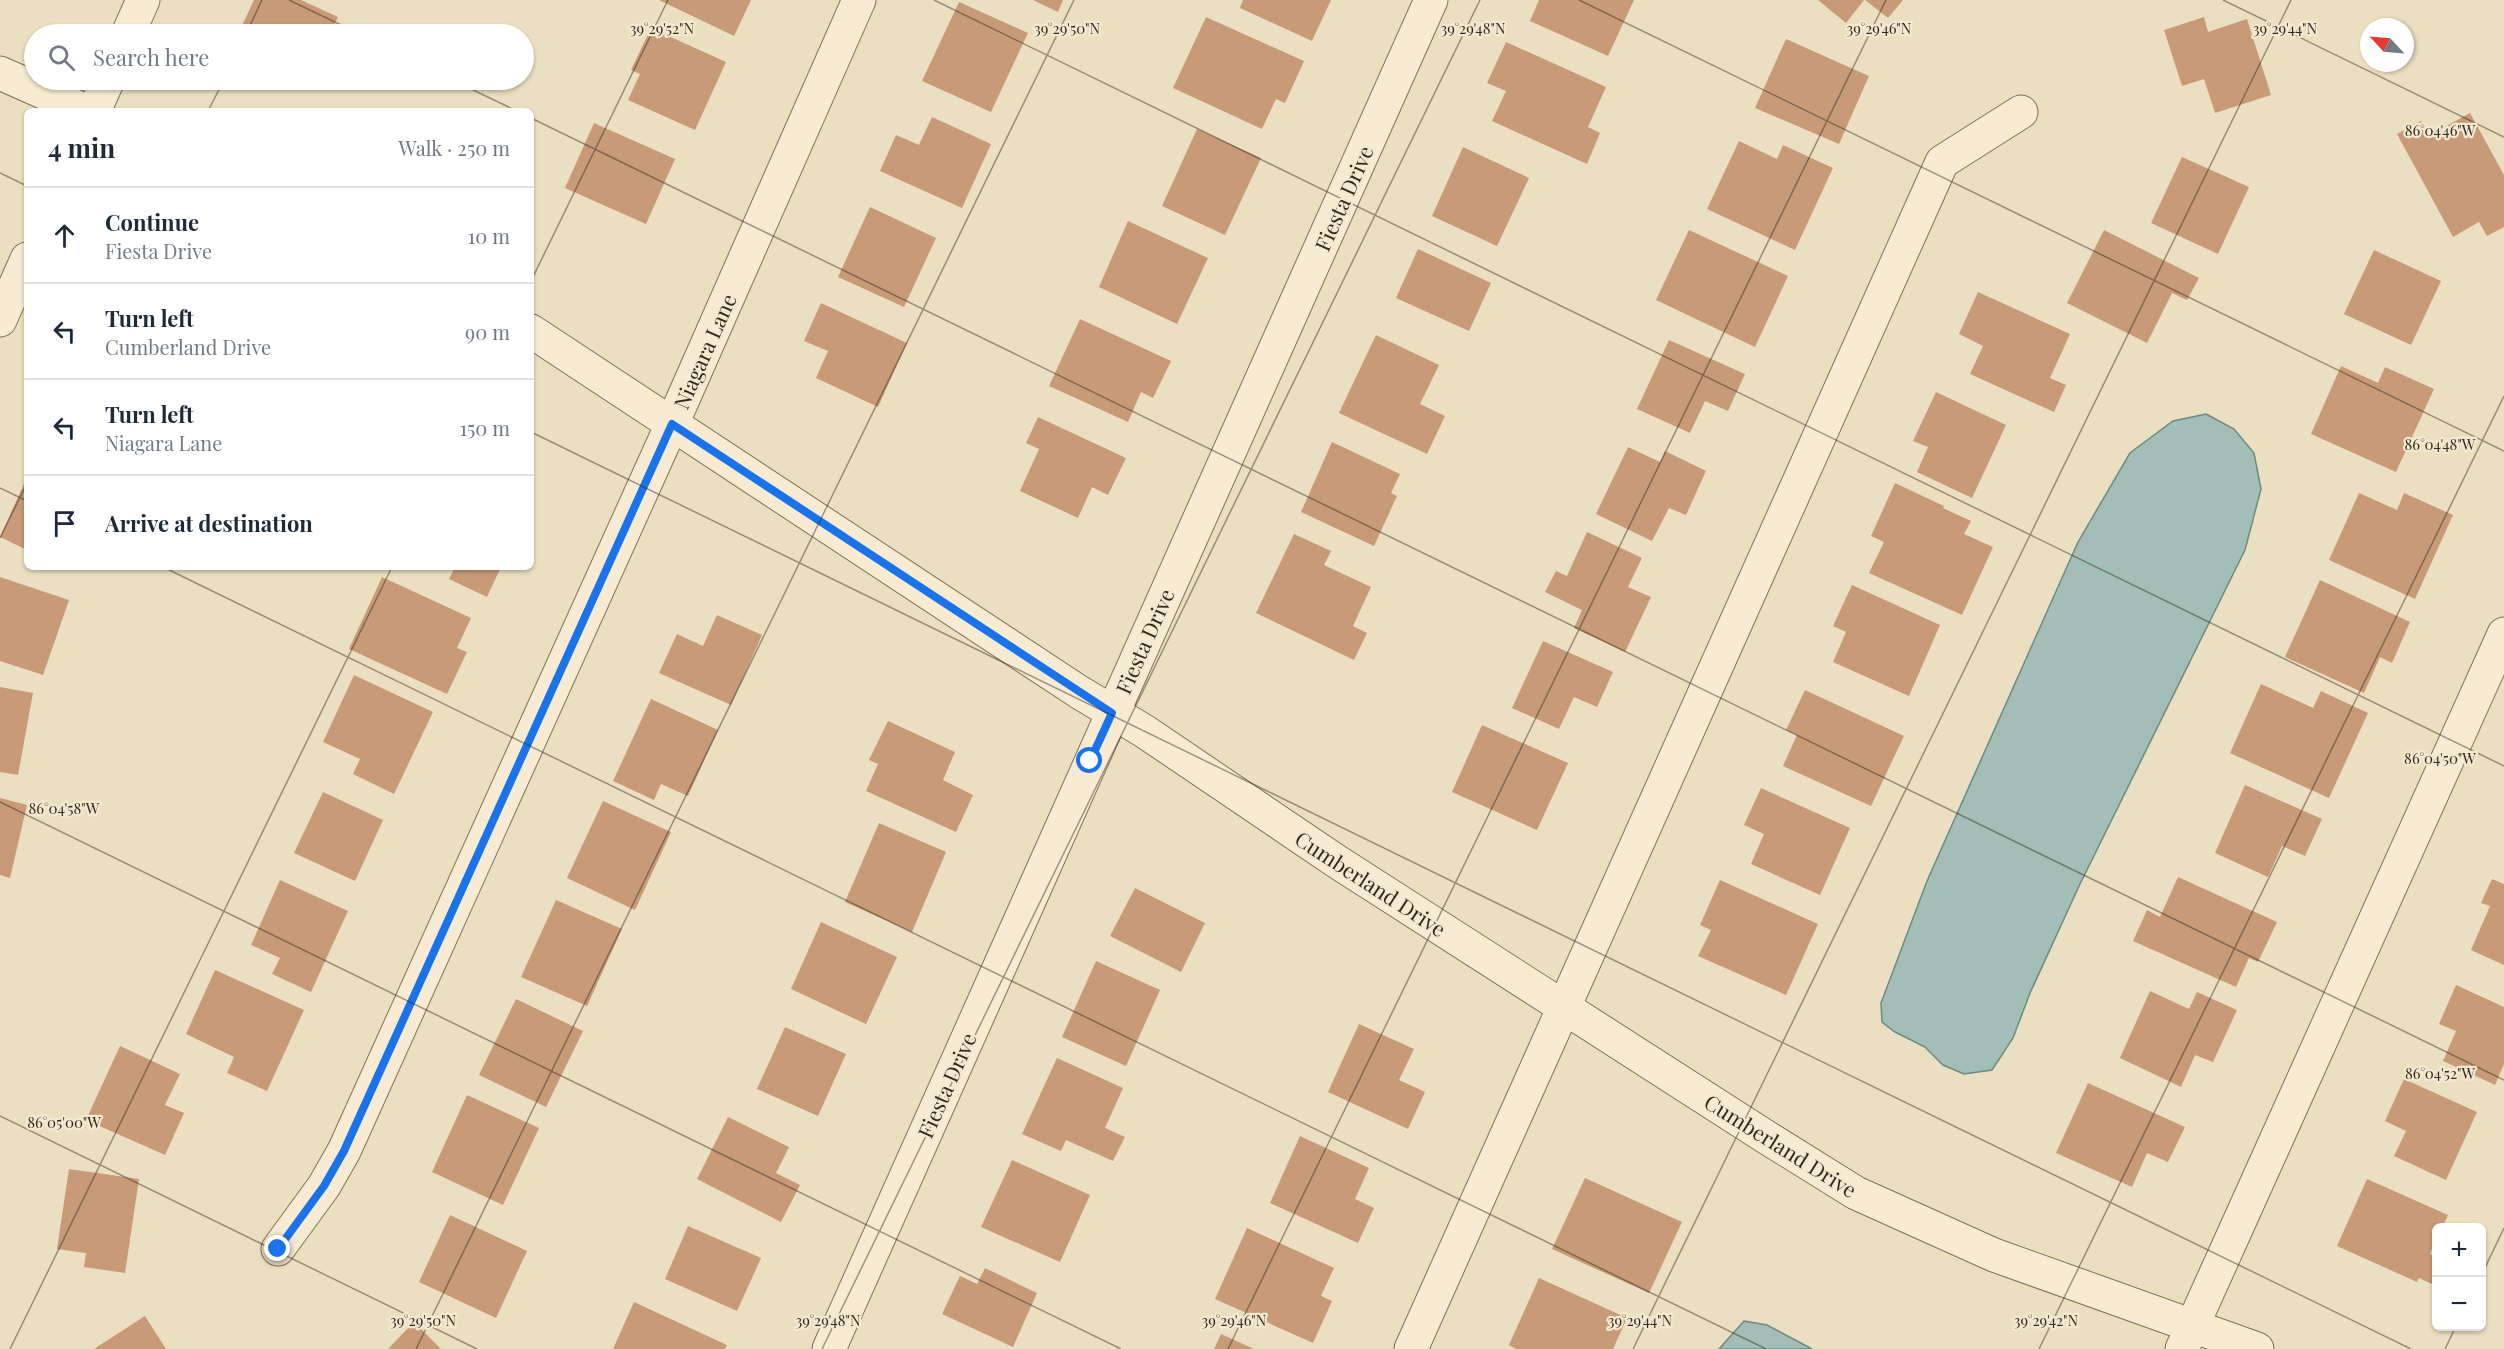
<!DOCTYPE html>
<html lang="en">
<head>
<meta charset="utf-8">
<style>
  :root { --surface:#fff; --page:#f6f6f7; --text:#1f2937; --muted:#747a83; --line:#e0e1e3 }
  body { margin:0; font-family:"Playfair Display",serif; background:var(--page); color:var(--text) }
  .controls { position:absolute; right:18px; bottom:18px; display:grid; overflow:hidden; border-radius:9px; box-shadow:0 2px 4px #0004 }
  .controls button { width:54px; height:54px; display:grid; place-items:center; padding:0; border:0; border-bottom:2px solid var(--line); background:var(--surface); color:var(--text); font:30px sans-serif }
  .compass { position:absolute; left:2360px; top:18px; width:54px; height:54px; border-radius:50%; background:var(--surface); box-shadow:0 2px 4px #0004; rotate:296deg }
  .stop { position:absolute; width:18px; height:18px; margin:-14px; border:4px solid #1a73e8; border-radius:50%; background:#fff }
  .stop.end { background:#1a73e8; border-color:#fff; box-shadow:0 2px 6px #0008 }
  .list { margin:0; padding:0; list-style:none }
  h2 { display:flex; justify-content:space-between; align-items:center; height:78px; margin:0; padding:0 24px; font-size:26px }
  h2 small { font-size:20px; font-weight:400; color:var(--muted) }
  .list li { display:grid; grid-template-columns:39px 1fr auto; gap:18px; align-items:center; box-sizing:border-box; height:96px; padding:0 24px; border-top:2px solid var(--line) }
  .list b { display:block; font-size:22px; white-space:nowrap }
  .list p { margin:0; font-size:20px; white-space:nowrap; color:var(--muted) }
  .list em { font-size:20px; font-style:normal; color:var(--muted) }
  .icon { flex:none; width:33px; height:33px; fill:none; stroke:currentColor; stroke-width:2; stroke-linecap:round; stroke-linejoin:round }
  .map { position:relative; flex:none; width:2504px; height:1349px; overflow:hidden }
  .search { position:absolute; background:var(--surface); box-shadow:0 2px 4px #0004; left:24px; top:24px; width:510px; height:66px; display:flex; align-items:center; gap:15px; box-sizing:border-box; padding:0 21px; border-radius:33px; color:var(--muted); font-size:22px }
  .panel { position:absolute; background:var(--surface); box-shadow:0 2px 4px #0004; left:24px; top:108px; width:510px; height:462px; border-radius:9px }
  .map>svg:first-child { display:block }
  .water { fill:#a3beb6; stroke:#6b8b83; stroke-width:1.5 }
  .building { fill:#c89a78 }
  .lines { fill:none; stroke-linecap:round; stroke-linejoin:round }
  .minor-casing { stroke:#84705a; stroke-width:35 }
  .minor { stroke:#f7ecd3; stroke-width:33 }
  .route { stroke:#1a73e8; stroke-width:8 }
  .ticks { fill:none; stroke:#34281d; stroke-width:1.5; stroke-opacity:0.45 }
  .labels { text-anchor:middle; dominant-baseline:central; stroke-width:4.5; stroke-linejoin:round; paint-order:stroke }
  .street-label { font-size:21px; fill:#34281d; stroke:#f3e9d0 }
  .ticks-label { font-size:15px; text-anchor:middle; fill:#34281d; stroke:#f3e9d0; stroke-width:4.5; stroke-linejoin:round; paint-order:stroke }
</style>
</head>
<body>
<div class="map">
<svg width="2504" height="1349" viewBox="0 0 2504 1349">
  <rect width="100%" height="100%" fill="#ebdfc1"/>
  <g class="water">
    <path d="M2206,414L2234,429L2254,453L2261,489L2245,550L2080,884L2030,993L2013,1038L1992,1070L1964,1074L1943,1065L1925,1047L1895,1032L1882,1022L1881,1003L1927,881L2078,542L2130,453L2173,421Z"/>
    <path d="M1744,1321L1767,1325L1812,1349H1719Z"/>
  </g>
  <g class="building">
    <path d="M254,0H301L338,17L330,34H238Z"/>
    <path d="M659,0H751L734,36Z"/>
    <path d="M1033,0H1063L1058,12Z"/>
    <path d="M1243,0H1331L1312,41L1240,8Z"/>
    <path d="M1539,0H1634L1608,56L1530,21Z"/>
    <path d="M1818,0H1864L1846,23Z"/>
    <path d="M1865,0H1903L1888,18Z"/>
    <path d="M959,2L1028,33L991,112L922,81Z"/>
    <path d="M1206,17L1304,61L1285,103L1276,99L1262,129L1173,88Z"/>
    <path d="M2204,17L2208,32L2247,19L2271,95L2215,113L2204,79L2182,86L2164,30Z"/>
    <path d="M651,28L726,62L695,130L628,100L640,74L631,70Z"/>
    <path d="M1786,39L1869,76L1839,144L1755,108Z"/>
    <path d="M1506,42L1606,87L1588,127L1600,133L1587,164L1492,121L1506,91L1487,83Z"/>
    <path d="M2470,113L2504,175V227L2487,236L2479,222L2453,237L2397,134L2421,121L2430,135Z"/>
    <path d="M932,117L991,144L962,208L880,171L896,135L919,145Z"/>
    <path d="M594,123L675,159L646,224L565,188Z"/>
    <path d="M1197,129L1261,158L1225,235L1162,206Z"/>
    <path d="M1739,141L1777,159L1783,145L1833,168L1795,250L1707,209Z"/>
    <path d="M1463,147L1529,178L1497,246L1432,216Z"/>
    <path d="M2182,157L2249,187L2218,254L2151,223Z"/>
    <path d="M870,207L936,238L904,307L838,277Z"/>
    <path d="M1128,221L1208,258L1177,324L1099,287Z"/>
    <path d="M1689,230L1788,276L1755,347L1656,300Z"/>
    <path d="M2104,230L2199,278L2187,300L2172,293L2147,343L2067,303Z"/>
    <path d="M1418,249L1491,283L1469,331L1396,298Z"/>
    <path d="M2374,250L2441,281L2411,345L2344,314Z"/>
    <path d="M1978,292L2070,334L2050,378L2066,385L2054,412L1970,374L1983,346L1959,334Z"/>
    <path d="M821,303L907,343L878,407L816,378L828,351L804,341Z"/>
    <path d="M1080,319L1171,361L1153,398L1141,392L1128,422L1049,386Z"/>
    <path d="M1376,335L1439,365L1420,404L1445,416L1427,454L1339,413Z"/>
    <path d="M1669,340L1745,374L1728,411L1705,401L1690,433L1637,409Z"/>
    <path d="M2341,366L2378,383L2385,367L2434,389L2396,472L2311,434Z"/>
    <path d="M1936,392L2006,425L1972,498L1917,472L1928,447L1913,441Z"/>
    <path d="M1038,417L1126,458L1108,495L1092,487L1078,518L1020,491L1039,449L1026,443Z"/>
    <path d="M1332,442L1400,474L1391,493L1397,496L1374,546L1301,512Z"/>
    <path d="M1628,447L1660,462L1665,451L1706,471L1686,515L1669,508L1652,541L1596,514Z"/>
    <path d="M27,477V550L0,537Z"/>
    <path d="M1895,483L1944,506L1943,508L1971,521L1964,534L1993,547L1962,615L1869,573L1884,542L1871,536Z"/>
    <path d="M2359,493L2397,510L2404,493L2453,515L2415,599L2329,560Z"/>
    <path d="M1587,532L1642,558L1628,587L1651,597L1625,652L1574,628L1582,610L1545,592L1556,571L1567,576Z"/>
    <path d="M1294,534L1331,551L1324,565L1371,587L1353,626L1367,633L1354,660L1256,613Z"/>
    <path d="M455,567H501L487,597L449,579Z"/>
    <path d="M0,577L69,600L43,675L0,661Z"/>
    <path d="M382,577L471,618L457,648L467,652L447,694L349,649Z"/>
    <path d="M2320,580L2410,622L2392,663L2380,657L2364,693L2285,657Z"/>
    <path d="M1852,585L1940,625L1909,696L1833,662L1846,632L1833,626Z"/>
    <path d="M717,615L762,635L731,705L659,673L677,634L703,646Z"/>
    <path d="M1543,641L1613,672L1597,707L1574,697L1559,729L1512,708Z"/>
    <path d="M354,675L433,712L394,794L353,774L360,759L323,742Z"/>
    <path d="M2261,684L2313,708L2321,691L2368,713L2329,798L2230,753Z"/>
    <path d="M0,687L33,693L18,775L0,772Z"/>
    <path d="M1805,690L1904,736L1871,806L1783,766L1797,735L1786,730Z"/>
    <path d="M651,699L718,730L688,796L661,784L654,800L613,781Z"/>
    <path d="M888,721L955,752L943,780L973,795L956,832L866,791L878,764L869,760Z"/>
    <path d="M1482,725L1568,763L1537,830L1452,792Z"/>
    <path d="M2245,785L2322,819L2305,856L2282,846L2268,877L2215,853Z"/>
    <path d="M1761,788L1850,828L1820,895L1751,864L1764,834L1744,825Z"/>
    <path d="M323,792L383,820L355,881L294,853Z"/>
    <path d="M0,798L27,805L10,878L0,875Z"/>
    <path d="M603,801L671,832L635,910L567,878Z"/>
    <path d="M879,823L946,852L912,932L845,902Z"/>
    <path d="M2178,877L2277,922L2258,962L2249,958L2236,987L2133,941L2147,910L2160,917Z"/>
    <path d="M2492,879L2504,884V965L2471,950L2490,906L2481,903Z"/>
    <path d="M280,880L348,911L311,992L272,974L280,958L251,945Z"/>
    <path d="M1720,880L1818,924L1786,995L1698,956L1711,930L1700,925Z"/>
    <path d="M1135,888L1205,923L1181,972L1110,936Z"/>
    <path d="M556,900L622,929L587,1006L521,977Z"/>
    <path d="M821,922L897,957L866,1024L791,989Z"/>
    <path d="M1096,961L1160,990L1126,1066L1062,1037Z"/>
    <path d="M215,970L304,1010L267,1091L227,1073L234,1057L186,1034Z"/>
    <path d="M2456,985L2504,1007V1064L2495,1085L2443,1061L2456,1031L2439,1024Z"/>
    <path d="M2150,991L2189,1009L2197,992L2237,1010L2213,1062L2195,1055L2181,1087L2120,1058Z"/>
    <path d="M516,999L583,1031L546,1107L479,1075Z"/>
    <path d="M1359,1024L1414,1049L1399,1080L1425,1092L1408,1129L1328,1092Z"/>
    <path d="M785,1027L846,1054L818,1116L757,1089Z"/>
    <path d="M120,1046L180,1074L165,1105L184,1113L165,1155L86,1120Z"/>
    <path d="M1057,1058L1123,1088L1105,1128L1125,1137L1113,1161L1066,1140L1061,1151L1022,1134Z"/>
    <path d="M2404,1079L2477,1112L2446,1180L2394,1156L2406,1131L2385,1121Z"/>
    <path d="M2088,1083L2185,1127L2168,1162L2147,1153L2132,1187L2056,1153Z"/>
    <path d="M467,1095L539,1128L503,1205L432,1172Z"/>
    <path d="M728,1117L789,1147L776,1173L800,1185L781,1222L697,1179Z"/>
    <path d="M1300,1136L1369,1168L1355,1199L1374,1208L1358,1243L1270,1203Z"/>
    <path d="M1012,1160L1090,1195L1060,1262L981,1227Z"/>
    <path d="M69,1169L139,1179L125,1273L84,1267L86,1253L57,1249Z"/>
    <path d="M1585,1178L1682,1222L1649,1293L1552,1249Z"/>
    <path d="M2367,1179L2448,1215L2442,1228H2436V1239L2430,1254L2436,1257V1279L2434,1285L2419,1278L2417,1282L2337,1246Z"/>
    <path d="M450,1215L527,1251L496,1318L419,1282Z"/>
    <path d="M688,1226L761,1258L737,1311L665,1279Z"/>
    <path d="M1247,1228L1334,1268L1321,1296L1332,1301L1313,1343L1215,1299Z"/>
    <path d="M985,1268L1037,1293L1013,1347L942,1314L960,1276L977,1284Z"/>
    <path d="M1539,1278L1627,1318L1613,1349H1516L1509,1345Z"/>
    <path d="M634,1302L727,1345L725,1349H613Z"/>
    <path d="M145,1316L166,1349H94Z"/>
    <path d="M414,1322L441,1349H388Z"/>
    <path d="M1221,1334L1254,1349H1214Z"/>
  </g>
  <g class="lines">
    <g class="minor-casing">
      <g id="minor">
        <path d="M128,34L143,0"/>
        <path d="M0,73L86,111"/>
        <path d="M94,111L108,80"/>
        <path d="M0,320L27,259"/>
        <path d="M531,331L1079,692L1144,731L1336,861L1766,1137L1856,1193L1994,1255L2257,1349"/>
        <path d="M278,1249L324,1186L344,1151L672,424L859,0"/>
        <path d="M829,1349L1431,0"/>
        <path d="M1411,1349L1942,162L2021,112"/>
        <path d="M2182,1349L2504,634"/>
      </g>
    </g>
    <use href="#minor" class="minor"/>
  </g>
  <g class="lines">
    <path class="route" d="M278,1249L324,1186L344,1151L672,424L1112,713L1090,761"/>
  </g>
  <path class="ticks" d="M289,0L360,34M934,0L2504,766M1579,0L2504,451M2223,0L2504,137M246,34L262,0M452,80L517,111M208,111L224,80M531,118L2504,1080M0,173L27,186M531,281L668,0M531,432L2411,1349M0,488L27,501M0,538L27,483M163,567L1766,1349M0,802L1121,1349M0,1116L477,1349M2482,1274L2504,1228M10,1349L392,567M416,1349L1074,0M822,1349L1480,0M1228,1349L1886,0M1633,1349L2291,0M2039,1349L2504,396M2445,1349L2456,1326"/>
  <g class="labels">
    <g class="street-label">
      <text transform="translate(1343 198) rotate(-66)">Fiesta Drive</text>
      <text transform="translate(704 351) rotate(-66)">Niagara Lane</text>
      <text transform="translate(1144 641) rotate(-66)">Fiesta Drive</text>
      <text transform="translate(1371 883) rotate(33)">Cumberland Drive</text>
      <text transform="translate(946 1085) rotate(-66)">Fiesta Drive</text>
      <text transform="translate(1781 1145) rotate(32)">Cumberland Drive</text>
    </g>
  </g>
  <g class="ticks-label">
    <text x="662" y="34">39°29'52"N</text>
    <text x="1473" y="34">39°29'48"N</text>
    <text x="1879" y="34">39°29'46"N</text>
    <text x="2285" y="34">39°29'44"N</text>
    <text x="1067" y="34">39°29'50"N</text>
    <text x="2440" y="136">86°04'46"W</text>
    <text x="2440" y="450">86°04'48"W</text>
    <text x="2440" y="764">86°04'50"W</text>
    <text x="64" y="814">86°04'58"W</text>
    <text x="2440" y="1079">86°04'52"W</text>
    <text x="64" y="1128">86°05'00"W</text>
    <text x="423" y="1326">39°29'50"N</text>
    <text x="828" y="1326">39°29'48"N</text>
    <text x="1234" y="1326">39°29'46"N</text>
    <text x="1640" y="1326">39°29'44"N</text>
    <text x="2046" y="1326">39°29'42"N</text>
  </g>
</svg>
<div class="controls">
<button>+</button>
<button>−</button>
</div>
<svg class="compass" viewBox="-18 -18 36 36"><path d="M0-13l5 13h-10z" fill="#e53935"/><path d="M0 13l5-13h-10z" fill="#747a83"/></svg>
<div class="stop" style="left:1090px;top:761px"></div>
<div class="stop end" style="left:278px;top:1249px"></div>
<div class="search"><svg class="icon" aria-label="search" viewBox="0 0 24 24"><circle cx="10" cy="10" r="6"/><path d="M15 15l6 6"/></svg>Search here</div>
<section class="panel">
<h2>4 min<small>Walk · 250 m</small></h2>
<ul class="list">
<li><svg class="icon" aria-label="ahead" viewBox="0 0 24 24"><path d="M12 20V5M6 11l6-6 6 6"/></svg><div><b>Continue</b><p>Fiesta Drive</p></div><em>10 m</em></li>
<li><svg class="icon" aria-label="left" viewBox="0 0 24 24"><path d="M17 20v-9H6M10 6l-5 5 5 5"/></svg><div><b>Turn left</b><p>Cumberland Drive</p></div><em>90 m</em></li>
<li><svg class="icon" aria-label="left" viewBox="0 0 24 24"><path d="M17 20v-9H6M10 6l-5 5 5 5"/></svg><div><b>Turn left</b><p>Niagara Lane</p></div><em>150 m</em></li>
<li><svg class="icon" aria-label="arrive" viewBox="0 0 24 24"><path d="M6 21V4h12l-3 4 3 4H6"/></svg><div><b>Arrive at destination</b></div></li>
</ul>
</section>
</div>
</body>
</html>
